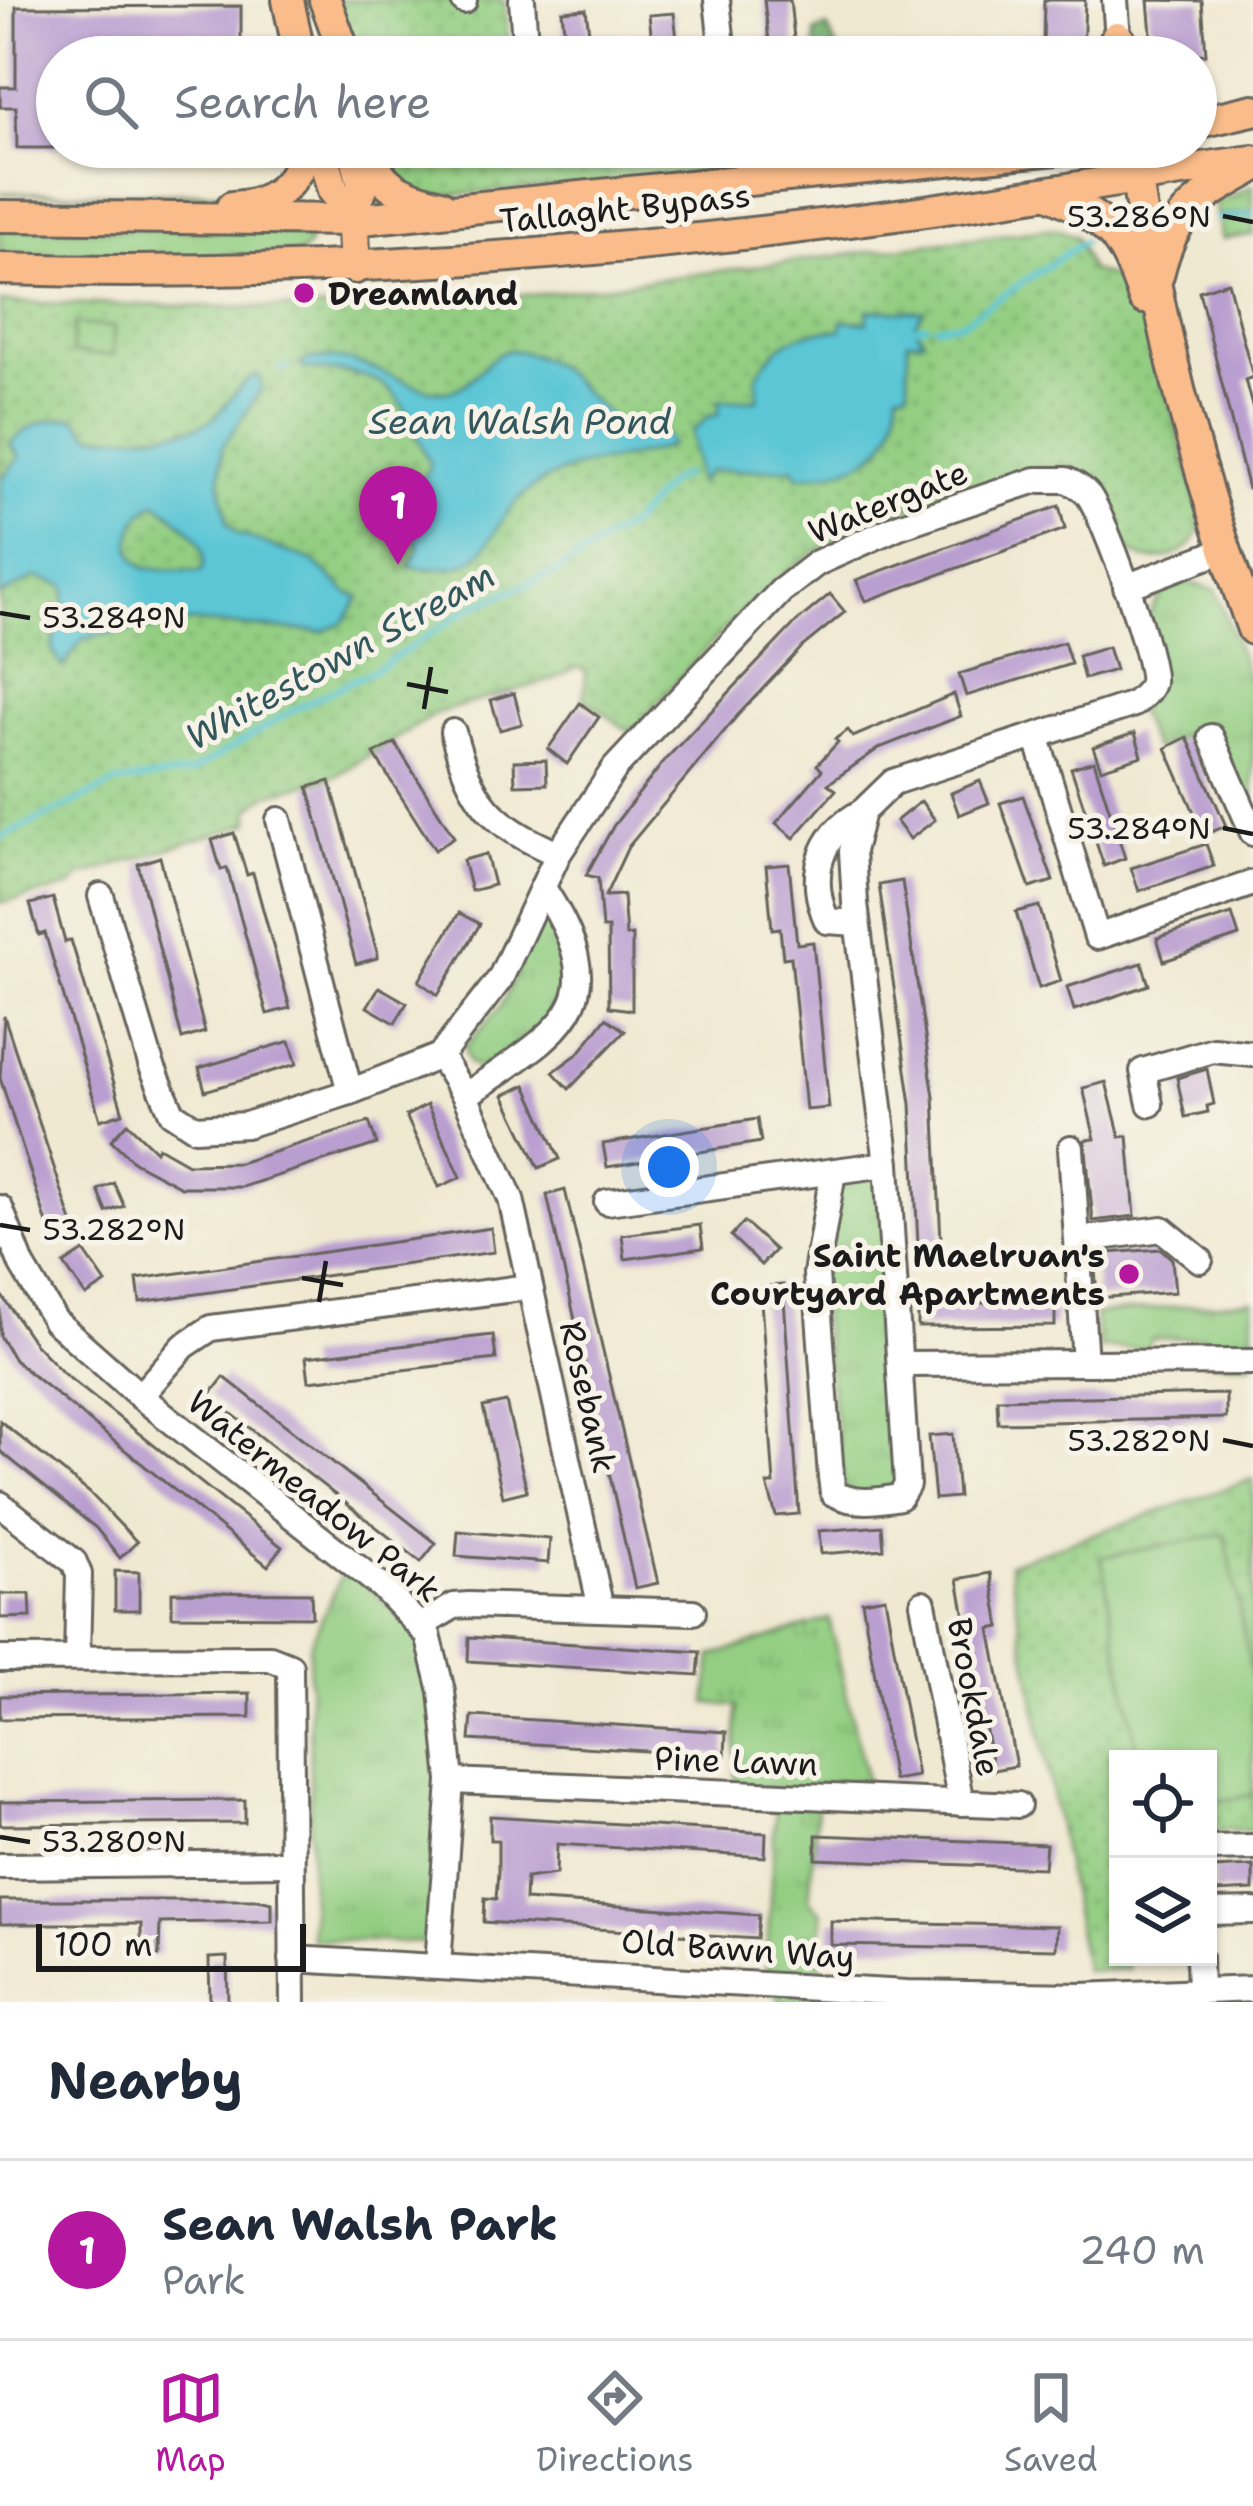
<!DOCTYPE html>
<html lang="en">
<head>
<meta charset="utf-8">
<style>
  :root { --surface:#fff; --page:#f6f6f7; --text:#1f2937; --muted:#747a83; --line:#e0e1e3; --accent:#b5179e }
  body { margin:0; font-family:"Shantell Sans",sans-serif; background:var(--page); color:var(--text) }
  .controls { position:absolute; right:36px; bottom:36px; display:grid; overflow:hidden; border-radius:0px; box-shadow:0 3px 9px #0004 }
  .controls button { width:108px; height:108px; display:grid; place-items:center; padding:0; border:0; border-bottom:3px solid var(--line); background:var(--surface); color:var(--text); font:60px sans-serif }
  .scale { position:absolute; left:36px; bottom:30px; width:270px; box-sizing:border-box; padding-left:12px; border:6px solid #1c1c1c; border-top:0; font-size:33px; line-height:42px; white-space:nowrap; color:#1c1c1c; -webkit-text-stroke:9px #f7f3e8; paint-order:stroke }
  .you { position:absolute; left:669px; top:1167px; width:42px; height:42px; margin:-30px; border:9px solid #fff; border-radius:50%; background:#1a73e8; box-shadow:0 0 0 18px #1a73e833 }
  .badge { display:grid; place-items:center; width:78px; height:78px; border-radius:50%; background:var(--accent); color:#fff; font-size:39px; font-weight:700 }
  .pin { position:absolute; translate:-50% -99px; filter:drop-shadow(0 3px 6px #0008) }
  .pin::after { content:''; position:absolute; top:63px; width:42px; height:36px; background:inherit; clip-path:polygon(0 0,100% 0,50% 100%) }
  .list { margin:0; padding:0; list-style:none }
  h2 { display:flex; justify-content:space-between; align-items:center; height:156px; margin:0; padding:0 48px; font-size:51px }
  h2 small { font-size:39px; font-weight:400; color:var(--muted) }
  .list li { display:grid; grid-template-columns:78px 1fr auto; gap:36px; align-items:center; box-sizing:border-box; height:180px; padding:0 48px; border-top:3px solid var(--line) }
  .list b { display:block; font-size:45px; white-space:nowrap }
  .list p { margin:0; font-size:39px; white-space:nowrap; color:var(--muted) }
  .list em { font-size:39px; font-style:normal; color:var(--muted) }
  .icon { flex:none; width:66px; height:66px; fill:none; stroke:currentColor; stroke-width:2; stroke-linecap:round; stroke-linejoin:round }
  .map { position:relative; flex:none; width:1253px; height:2002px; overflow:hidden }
  .search { position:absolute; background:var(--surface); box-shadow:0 3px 9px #0004; left:36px; right:36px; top:36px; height:132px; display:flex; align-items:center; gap:30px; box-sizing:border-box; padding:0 42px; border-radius:66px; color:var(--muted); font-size:45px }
  .sheet { height:336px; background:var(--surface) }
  nav { display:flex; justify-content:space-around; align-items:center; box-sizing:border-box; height:168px; border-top:3px solid var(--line); background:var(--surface); font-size:33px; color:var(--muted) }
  nav a { display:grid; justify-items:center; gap:6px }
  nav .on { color:var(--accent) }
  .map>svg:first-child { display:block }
  .grass { fill:url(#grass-tufts); stroke:#58754f; stroke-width:3 }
  .forest { fill:url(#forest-firs); stroke:#496646; stroke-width:3 }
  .park { fill:url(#park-dots); stroke:#58754f; stroke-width:3 }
  .pitch { fill:#93ce82; stroke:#58754f; stroke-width:3 }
  .water { fill:#5bc6d5; stroke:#3c7178; stroke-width:3; fill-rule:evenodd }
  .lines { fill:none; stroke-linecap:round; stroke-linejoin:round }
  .stream { stroke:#5bc6d5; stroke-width:6 }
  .building { fill:#b99ed0 }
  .minor-casing { stroke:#66645c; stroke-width:30 }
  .major-casing { stroke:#66645c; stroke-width:36 }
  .minor { stroke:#fff; stroke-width:24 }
  .major { stroke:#f9bc8a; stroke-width:30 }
  .ticks { fill:none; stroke:#1c1c1c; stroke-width:4.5 }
  .poi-dot { fill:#b5179e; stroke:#f7f3e8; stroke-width:4.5 }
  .labels { text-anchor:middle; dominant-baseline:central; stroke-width:10; stroke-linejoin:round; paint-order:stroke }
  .street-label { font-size:33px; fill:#1c1c1c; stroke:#f7f3e8 }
  .poi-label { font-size:33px; font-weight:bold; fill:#1c1c1c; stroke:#f7f3e8; text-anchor:start }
  .water-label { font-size:36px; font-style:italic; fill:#32585d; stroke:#f7f3e8 }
  .ticks-label { font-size:30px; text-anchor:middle; fill:#1c1c1c; stroke:#f7f3e8; stroke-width:10; stroke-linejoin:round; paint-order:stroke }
</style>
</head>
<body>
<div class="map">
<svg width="1253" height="2002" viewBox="0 0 1253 2002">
  <defs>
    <pattern id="grass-tufts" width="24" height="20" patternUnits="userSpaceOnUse" patternTransform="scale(3)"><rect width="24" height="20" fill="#93ce82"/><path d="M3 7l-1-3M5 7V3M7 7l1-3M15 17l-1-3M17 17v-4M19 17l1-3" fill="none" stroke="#7eb070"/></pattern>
    <pattern id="forest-firs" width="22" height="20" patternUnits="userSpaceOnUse" patternTransform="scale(3)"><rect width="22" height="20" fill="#76b170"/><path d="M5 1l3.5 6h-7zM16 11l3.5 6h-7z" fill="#608f5b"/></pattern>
    <pattern id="park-dots" width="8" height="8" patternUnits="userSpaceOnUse" patternTransform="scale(3)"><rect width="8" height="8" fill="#93ce82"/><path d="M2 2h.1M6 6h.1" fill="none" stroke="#7eb070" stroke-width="1.8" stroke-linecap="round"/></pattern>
  </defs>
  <rect width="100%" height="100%" fill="#f7f3e8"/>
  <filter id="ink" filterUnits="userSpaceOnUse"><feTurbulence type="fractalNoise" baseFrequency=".00833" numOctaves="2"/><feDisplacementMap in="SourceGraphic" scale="24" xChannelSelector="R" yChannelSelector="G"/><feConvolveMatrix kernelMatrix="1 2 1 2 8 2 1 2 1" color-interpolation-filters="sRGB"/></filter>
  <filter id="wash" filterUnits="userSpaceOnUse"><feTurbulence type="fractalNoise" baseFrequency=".004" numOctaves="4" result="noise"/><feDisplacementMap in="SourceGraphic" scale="48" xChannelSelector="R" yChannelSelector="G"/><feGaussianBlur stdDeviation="2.7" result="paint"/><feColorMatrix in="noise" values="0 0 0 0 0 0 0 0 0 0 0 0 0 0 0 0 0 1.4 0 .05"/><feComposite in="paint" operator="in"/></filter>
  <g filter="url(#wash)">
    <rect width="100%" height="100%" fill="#f0e9d2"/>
    <g class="grass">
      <path d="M292,147C295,169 272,187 250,196L0,193H250L278,176Z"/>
      <path d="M1253,185V211L1217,216L1215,204Z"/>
      <path d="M1253,216V235L1222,239L1218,221Z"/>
      <path d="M0,228L308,232L309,244L302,253L205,258L0,253Z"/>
      <path d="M1188,582L1216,590L1253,690V829L1210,723L1154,749L1138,713L1148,616L1163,591Z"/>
      <path d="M541,918L560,928L573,959L567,1007L480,1070L469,1063L465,1047L501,1006Z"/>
      <path d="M887,1164L907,1485L846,1500L816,1274L833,1172Z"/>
      <path d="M1253,1300V1362H1213L1207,1337L1151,1339L1147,1349L1099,1348L1095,1314Z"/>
      <path d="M346,1566L422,1636L442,1741L428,1943L311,1939L309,1646Z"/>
      <path d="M829,1619L867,1781L819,1784L809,1900L822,1913L820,1966L854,2002H780L766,1971L775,1813L735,1783L737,1706L707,1703L712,1656Z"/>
    </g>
    <path class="forest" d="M827,27L841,57H815V33Z"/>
    <g class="park">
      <path d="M331,0H451L466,9L475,0H504L510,57H350Z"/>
      <path d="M372,147H820V156L625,182L432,196L417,194Z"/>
      <path d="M1053,228L1076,237L1090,271L1136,283L1202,519C1199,537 1192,548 1175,555C1115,580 1112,502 1080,473C1067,462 1050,466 1035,469C965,493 879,510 817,551C746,597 687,670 631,733L584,698L586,670L576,667L555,679L437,713L334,777L268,794L250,809V823L79,877L72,887L0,903V302L322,309L542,294Z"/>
      <path d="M1253,1479V1830L1208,1831V1759H1118V1957H1127L1128,1969L1085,1971L1009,1563Z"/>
    </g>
    <g class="pitch">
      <path d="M74,324L114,327L112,356L72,353Z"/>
      <path d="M1225,1534L1253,1682V1795L1208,1803V1759H1139L1101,1557Z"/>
    </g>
    <g class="water">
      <path d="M868,310L924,311L914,325L924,340L908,341V390L898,391C900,457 853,473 797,476L795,468L710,471L698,483L692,432L709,416L719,415V401L758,399L757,376C776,341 802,329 841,330L842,321L867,322Z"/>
      <path d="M510,350C569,356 581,402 623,424C639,432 667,424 671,445C627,463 581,457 538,484C477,522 506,581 409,567L419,548L406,514L430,465C393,382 398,375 304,369L300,364C343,341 406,390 442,392C472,393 482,356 510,350Z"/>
      <path d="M258,375L262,388L222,448L220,483L228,524L237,534L313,561L349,594L360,597L345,621L323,632L188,622L94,636L83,639L63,667L52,650L66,594L63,585L36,577L0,596V480L20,457L10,444C30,424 47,418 75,418L91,435C116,437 191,434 210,421C228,408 236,383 258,375ZM156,502C177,519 214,541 201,572L144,568C120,549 132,516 156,502Z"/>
    </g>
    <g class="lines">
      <g class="stream">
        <path d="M1217,219L1253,214"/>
        <path d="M936,326L963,322L1083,242"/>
        <path d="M910,328L927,325"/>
        <path d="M282,369L288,367"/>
        <path d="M0,838L116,783L190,773L293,710L382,666L470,608L558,571L632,523L670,481L685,475"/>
      </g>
    </g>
    <g id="blocks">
      <g class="building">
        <path d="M764,0H790L796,57H771Z"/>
        <path d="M1044,0H1085L1083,57H995V42L1043,44Z"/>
        <path d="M1148,0L1202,1L1206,54L1153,57Z"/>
        <path d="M241,6V57H57V148H17L16,107H0V87H16V7Z"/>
        <path d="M586,9L592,57H567L562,11Z"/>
        <path d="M674,13L679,57H654L649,15Z"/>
        <path d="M1228,282L1253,377L1245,380L1253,410V489H1248L1199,291Z"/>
        <path d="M1059,506L1065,529L866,601L856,580Z"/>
        <path d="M830,594L845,612L803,646L737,716L628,847L605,896L623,895L626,936L632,935V1010L609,1007L608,928H602L598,878L586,875L614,825L665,760L796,622Z"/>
        <path d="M1064,642L1071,664L966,696L959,674Z"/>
        <path d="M1108,647L1115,670L1084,679L1078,656Z"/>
        <path d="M514,693L522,724L500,730L491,700Z"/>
        <path d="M954,694L961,716L879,748L828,784L836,790L794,838L776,823L822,770L817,765L838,742L835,739L848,730L853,737Z"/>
        <path d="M580,703L599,717L567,764L548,749Z"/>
        <path d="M1135,733L1142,756L1101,769L1093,747Z"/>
        <path d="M1187,737L1226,826L1204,835L1166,748Z"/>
        <path d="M395,743L454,837L435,850L374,754Z"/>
        <path d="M546,760L547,784L515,785L514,761Z"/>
        <path d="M1094,761L1125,858L1104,866L1071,768Z"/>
        <path d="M330,781L377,952V958L356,964L308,787Z"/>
        <path d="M980,781L989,803L959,815L951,793Z"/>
        <path d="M1023,796L1053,881L1030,888L1000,803Z"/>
        <path d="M921,801L935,820L910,839L896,821Z"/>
        <path d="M234,833L247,875L253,873L290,1008L267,1014L227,868L221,870L212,840Z"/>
        <path d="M1206,844L1214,866L1139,891L1131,868Z"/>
        <path d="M486,854L494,885L471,891L463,860Z"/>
        <path d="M160,857L205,1032L182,1039L138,864Z"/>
        <path d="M789,864L797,944L813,942L829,1108L806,1110L791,957L783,958L780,928L772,929L766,866Z"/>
        <path d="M902,881L934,1097L942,1262L919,1264L911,1104L879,885Z"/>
        <path d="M53,898L65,942L71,940L123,1113L100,1120L45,933L39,935L30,904Z"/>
        <path d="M1039,906L1061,981L1039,988L1016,912Z"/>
        <path d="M459,913L480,924L438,995L419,981Z"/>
        <path d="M1232,914L1239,936L1164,961L1157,938Z"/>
        <path d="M1142,963L1149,985L1074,1010L1067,987Z"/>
        <path d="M379,987L407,1003L395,1023L367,1007Z"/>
        <path d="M4,1016L73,1225L50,1233L0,1078Z"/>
        <path d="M606,1018L625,1031L569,1089L553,1072L579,1053Z"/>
        <path d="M290,1041L297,1064L205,1091L199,1068Z"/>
        <path d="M1207,1069L1214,1104L1207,1106L1208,1112L1185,1117L1177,1078Z"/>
        <path d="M1106,1082L1120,1137L1128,1136L1135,1216L1093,1221L1085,1140L1095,1139L1083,1088Z"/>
        <path d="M526,1085L560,1159L539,1168L504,1095Z"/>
        <path d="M427,1105L461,1177L439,1187L406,1116Z"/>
        <path d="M757,1119L761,1142L607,1167L603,1144Z"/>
        <path d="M369,1122L377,1144L242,1187H181L134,1162L111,1140L127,1123L156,1151L158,1147L188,1164L239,1163Z"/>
        <path d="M114,1183L124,1206L107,1212L98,1190Z"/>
        <path d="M565,1190L658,1583L635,1588L547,1195Z"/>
        <path d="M744,1222L775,1250L761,1265L731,1236Z"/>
        <path d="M700,1225L703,1248L625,1259L622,1235Z"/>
        <path d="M491,1228L494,1252L140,1302L137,1279Z"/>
        <path d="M1161,1249L1172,1259L1175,1292L1097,1298L1094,1254Z"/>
        <path d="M84,1251L106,1283L86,1296L64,1264Z"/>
        <path d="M783,1285L799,1514L776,1516L767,1484H774L760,1287Z"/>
        <path d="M0,1293L34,1343L64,1374L282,1547L268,1566L14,1360L0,1336Z"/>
        <path d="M918,1303H1055V1326L918,1327Z"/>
        <path d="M493,1335L496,1359L309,1381L306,1357Z"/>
        <path d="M224,1377L436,1543L421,1562L209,1396Z"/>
        <path d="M1226,1394V1418L998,1423L997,1399Z"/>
        <path d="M506,1402L527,1491L503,1497L483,1407Z"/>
        <path d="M0,1421L90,1493L137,1542L120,1558L96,1528L0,1451Z"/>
        <path d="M953,1434L958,1497L935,1499L929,1436Z"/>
        <path d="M882,1526L884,1549L821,1554L819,1531Z"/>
        <path d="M458,1531L550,1539L548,1563L456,1556Z"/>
        <path d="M115,1571L139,1572V1610H115Z"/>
        <path d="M991,1573L1000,1627L990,1629L1016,1766L993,1770L958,1579Z"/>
        <path d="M172,1592L311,1593L312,1617L172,1616Z"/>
        <path d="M0,1594H30L31,1617L0,1618Z"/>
        <path d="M885,1597L917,1776L893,1780L862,1601Z"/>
        <path d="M469,1637L700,1652L698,1675L468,1661Z"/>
        <path d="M250,1693V1717L0,1719V1696Z"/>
        <path d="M472,1716L726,1732L725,1756L470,1740Z"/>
        <path d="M245,1800V1823L0,1825V1802Z"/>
        <path d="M490,1816L766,1833L765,1857L557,1844L556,1874L526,1878L525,1900L759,1915L757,1939L484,1922L485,1898L496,1899L498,1872V1840H490Z"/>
        <path d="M816,1835L1046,1844L1044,1868L816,1859Z"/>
        <path d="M1253,1866V1890L1215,1892L1214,1868Z"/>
        <path d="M0,1900H258L272,1903V1921L160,1923L159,1956H141V1924H0Z"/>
        <path d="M831,1921L1057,1926L1056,1949L831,1945Z"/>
        <path d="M227,1957L228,2002H210L209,1958Z"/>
      </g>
    </g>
  </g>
  <g filter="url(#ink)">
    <use href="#blocks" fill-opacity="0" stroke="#66645c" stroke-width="3"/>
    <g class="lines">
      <g class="minor-casing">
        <g id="minor">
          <path d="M522,0L526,57"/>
          <path d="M717,0L723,55"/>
          <path d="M1115,0L1119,51"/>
          <path d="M464,1V0"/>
          <path d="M1126,587L1224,550"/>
          <path d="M453,732C471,801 491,825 558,854"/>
          <path d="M1211,737L1253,833"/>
          <path d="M1037,738L1097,937L1253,883"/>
          <path d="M279,820L350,1092"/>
          <path d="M101,896L151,1064L172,1113L195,1128L246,1125L350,1092L440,1056L500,979L558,854L615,768L781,591L817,563L899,526L1036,480H1066C1075,484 1083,488 1089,496C1104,517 1156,660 1152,683C1149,692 1141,698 1134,704L893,782L862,812L852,851L855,903L887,1164L907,1485L900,1497C877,1501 855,1505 833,1493L831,1477L816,1274L833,1172"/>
          <path d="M857,923L827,921C808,878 818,835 862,812"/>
          <path d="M440,1056L465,1096L511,1199L601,1609"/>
          <path d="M465,1096C560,1029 620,1006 543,888"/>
          <path d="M1150,1104L1143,1071L1213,1050L1253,1054"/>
          <path d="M1071,1148L1085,1363"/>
          <path d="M607,1202L887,1164"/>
          <path d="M0,1208L22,1265L55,1321L140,1396L381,1586L428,1635L442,1691L451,1781L438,1965"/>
          <path d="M1078,1240L1162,1229L1200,1260"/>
          <path d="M901,1364L1253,1362"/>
          <path d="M140,1396L184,1346L211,1328L529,1287"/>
          <path d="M0,1504L74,1562L79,1574L77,1658"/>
          <path d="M923,1603L961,1803"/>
          <path d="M422,1625L454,1606L469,1605L693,1612"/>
          <path d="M0,1659L270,1658L290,1666L293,2002"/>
          <path d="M451,1781L1018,1805"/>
          <path d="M1208,1848L1253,1847"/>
          <path d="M0,1866L288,1863"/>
          <path d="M1208,1912L1253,1911"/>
          <path d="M1199,1957L1200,1992"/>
          <path d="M292,1959L907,1993L1082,1996L1253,1989"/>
        </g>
      </g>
      <g class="major-casing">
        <g id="major">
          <path d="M288,0L300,57"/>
          <path d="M325,0L346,57"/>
          <path d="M1108,57L1117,37L1132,57"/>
          <path d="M1196,123L1253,110"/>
          <path d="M321,147L333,191L352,213"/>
          <path d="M354,147L363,186L352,213L355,268"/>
          <path d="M368,147C377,187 405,196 441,205"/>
          <path d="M1132,147C1155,310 1196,475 1253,629"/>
          <path d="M1051,194C1110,221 1123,236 1144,298"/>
          <path d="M232,207C275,205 293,185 309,147"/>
          <path d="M0,216L352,220L1076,147"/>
          <path d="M0,269C302,278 604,255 904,214C1021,198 1136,176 1253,161"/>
          <path d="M1158,275C1174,211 1197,199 1252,168"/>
        </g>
      </g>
      <use href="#minor" class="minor"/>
      <use href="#major" class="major"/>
    </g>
  </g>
  <path class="ticks" d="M1223,216L1253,222M0,613L30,618M407,684L448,692M424,709L431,667M1223,828L1253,834M0,1225L30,1230M302,1278L343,1285M319,1302L326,1261M1223,1440L1253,1446M0,1837L30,1842"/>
  <g class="poi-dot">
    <circle cx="304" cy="293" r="12"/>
    <circle cx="1129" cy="1274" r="12"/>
  </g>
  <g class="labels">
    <g class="street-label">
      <text transform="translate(625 208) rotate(-6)">Tallaght Bypass</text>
      <text transform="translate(888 502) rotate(-22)">Watergate</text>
      <text transform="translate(588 1397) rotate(77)">Rosebank</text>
      <text transform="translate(314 1496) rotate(39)">Watermeadow Park</text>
      <text transform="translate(974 1697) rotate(79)">Brookdale</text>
      <text transform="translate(736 1761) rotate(2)">Pine Lawn</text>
      <text transform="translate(738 1949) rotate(4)">Old Bawn Way</text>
    </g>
    <g class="poi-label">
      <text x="328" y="293">Dreamland</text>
      <text x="1105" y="1255" text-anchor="end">Saint Maelruan's<tspan x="1105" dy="38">Courtyard Apartments</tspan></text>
    </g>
    <g class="water-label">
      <text x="520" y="421">Sean Walsh Pond</text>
      <text transform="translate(340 656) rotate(-29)">Whitestown Stream</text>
    </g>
  </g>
  <g class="ticks-label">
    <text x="1139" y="227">53.286°N</text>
    <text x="114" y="628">53.284°N</text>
    <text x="1139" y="839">53.284°N</text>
    <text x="114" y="1240">53.282°N</text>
    <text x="1139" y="1451">53.282°N</text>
    <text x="114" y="1852">53.280°N</text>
  </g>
</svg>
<div class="controls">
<button><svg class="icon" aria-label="locate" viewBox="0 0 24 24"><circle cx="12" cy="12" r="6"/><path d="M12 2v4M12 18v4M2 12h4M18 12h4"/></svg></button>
<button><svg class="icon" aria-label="layers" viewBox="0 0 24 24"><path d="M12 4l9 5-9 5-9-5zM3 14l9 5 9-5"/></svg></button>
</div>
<div class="scale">100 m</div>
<div class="you"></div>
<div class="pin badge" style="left:398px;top:565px">1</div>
<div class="search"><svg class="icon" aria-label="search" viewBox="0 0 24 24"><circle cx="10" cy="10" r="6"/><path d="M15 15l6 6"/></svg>Search here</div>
</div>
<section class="sheet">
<h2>Nearby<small></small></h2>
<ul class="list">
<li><span class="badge">1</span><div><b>Sean Walsh Park</b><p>Park</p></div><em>240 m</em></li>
</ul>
</section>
<nav>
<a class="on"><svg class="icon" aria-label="map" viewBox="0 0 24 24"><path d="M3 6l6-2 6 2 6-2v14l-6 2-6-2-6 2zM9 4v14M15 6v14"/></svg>Map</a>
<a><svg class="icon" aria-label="directions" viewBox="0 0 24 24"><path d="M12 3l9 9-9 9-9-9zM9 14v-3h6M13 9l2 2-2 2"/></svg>Directions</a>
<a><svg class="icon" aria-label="saved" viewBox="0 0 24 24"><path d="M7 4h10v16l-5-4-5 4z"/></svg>Saved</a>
</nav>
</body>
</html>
